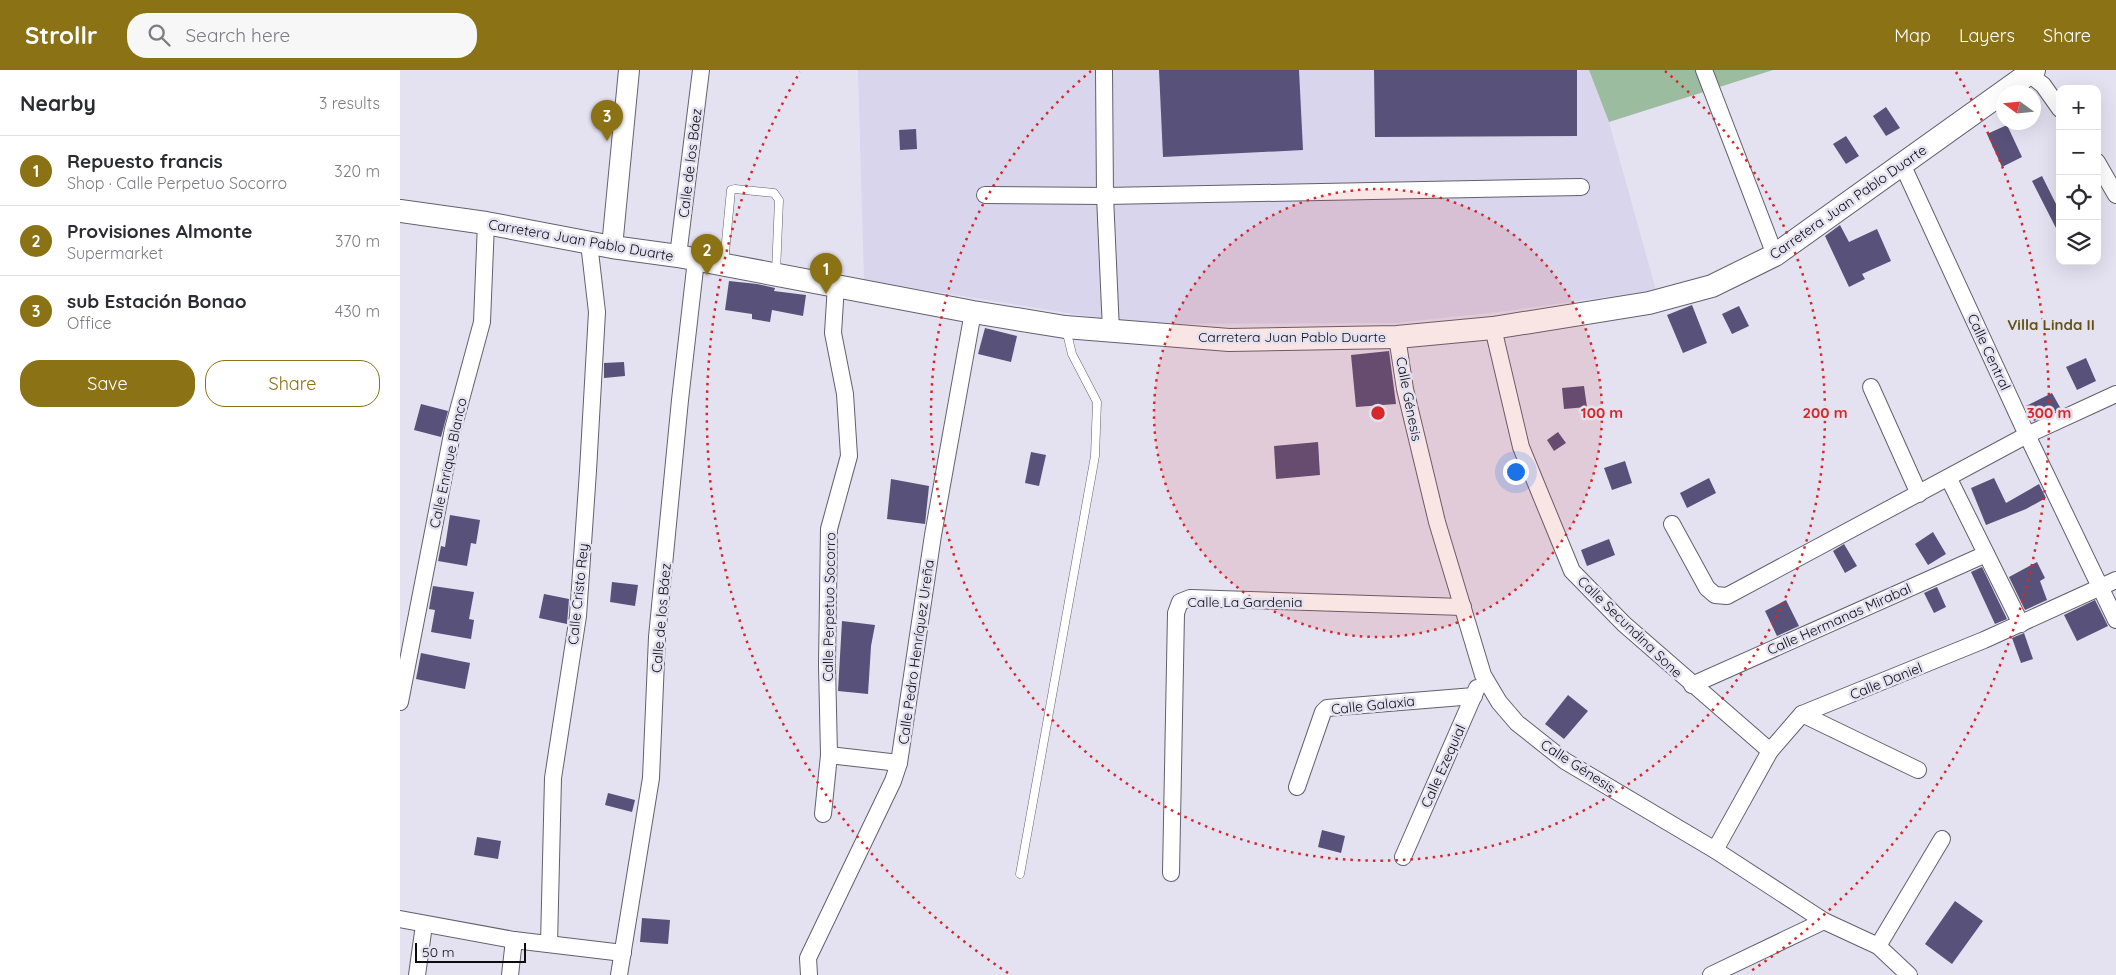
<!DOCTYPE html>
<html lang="en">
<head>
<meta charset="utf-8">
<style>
  :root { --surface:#fff; --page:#f7f7f7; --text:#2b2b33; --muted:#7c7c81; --line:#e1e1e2; --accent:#8a7215 }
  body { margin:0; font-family:Quicksand,sans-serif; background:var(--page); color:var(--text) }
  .controls { position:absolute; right:15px; top:15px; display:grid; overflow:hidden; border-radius:10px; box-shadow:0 5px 20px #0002 }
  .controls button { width:45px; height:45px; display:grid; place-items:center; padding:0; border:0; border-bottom:1px solid var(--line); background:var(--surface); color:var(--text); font:25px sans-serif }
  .compass { position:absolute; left:1596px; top:15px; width:45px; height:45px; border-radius:50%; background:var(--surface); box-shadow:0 5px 20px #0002; rotate:285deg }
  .scale { position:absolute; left:15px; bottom:12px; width:111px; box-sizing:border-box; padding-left:5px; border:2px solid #0c0b10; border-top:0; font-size:14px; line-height:18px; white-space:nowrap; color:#0c0b10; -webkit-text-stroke:4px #e4e2f1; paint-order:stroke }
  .you { position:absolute; left:1115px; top:401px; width:18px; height:18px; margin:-12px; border:4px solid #fff; border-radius:50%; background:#1a73e8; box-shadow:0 0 0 8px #1a73e833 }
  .badge { display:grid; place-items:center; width:32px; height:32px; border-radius:50%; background:var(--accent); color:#fff; font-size:16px; font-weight:700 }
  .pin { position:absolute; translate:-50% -41px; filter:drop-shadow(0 1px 2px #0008) }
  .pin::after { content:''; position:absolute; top:26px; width:18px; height:15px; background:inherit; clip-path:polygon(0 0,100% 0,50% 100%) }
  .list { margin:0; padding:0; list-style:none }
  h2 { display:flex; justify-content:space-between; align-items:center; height:65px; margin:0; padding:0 20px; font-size:21px }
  h2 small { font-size:16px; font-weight:400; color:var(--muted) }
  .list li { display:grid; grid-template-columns:32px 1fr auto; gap:15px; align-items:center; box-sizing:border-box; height:70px; padding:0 20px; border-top:1px solid var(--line) }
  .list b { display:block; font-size:19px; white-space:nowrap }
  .list p { margin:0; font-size:16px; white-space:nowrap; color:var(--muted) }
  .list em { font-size:16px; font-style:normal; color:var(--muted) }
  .actions { display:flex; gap:10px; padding:15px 20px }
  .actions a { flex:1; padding:11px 0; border:1px solid var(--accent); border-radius:20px; text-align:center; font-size:18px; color:var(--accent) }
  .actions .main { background:var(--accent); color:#fff }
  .icon { flex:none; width:28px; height:28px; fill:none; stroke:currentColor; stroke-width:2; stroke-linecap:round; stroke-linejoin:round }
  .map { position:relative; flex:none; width:1716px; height:905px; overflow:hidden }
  header { display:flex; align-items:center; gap:30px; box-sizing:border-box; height:70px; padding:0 25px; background:var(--accent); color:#fff }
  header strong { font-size:24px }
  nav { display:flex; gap:28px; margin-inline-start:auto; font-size:18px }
  .search { width:350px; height:45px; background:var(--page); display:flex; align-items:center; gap:12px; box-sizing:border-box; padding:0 18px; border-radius:20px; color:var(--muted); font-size:19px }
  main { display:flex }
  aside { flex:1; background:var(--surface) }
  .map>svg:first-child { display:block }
  .built { fill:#d8d5ec }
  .green { fill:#9bbc9e }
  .building { fill:#585179 }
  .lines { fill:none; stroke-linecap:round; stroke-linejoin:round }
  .service-casing { stroke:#62606d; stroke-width:9 }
  .minor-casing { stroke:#62606d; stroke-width:18 }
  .tertiary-casing { stroke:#62606d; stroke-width:22 }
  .secondary-casing { stroke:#62606d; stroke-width:24 }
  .service { stroke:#fff; stroke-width:8 }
  .minor { stroke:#fff; stroke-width:16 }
  .tertiary { stroke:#fff; stroke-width:20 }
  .secondary { stroke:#fff; stroke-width:22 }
  .ring { fill:none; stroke:#d62828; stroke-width:2.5; stroke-dasharray:2.5 5 }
  .labels { text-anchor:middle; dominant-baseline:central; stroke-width:5; stroke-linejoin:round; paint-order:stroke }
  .street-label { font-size:14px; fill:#0c0b10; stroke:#e4e2f1 }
  .neighbourhood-label { font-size:15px; font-weight:bold; fill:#635215; stroke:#e4e2f1 }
  .centre { fill:#d62828; stroke:#e4e2f1; stroke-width:2.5 }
  .ring-label { font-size:15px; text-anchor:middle; font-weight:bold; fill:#d62828; stroke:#e4e2f1; stroke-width:5; stroke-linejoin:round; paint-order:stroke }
</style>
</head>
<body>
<header>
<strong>Strollr</strong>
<div class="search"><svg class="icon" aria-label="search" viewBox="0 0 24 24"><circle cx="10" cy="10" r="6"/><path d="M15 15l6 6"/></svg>Search here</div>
<nav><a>Map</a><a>Layers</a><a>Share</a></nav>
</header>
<main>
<aside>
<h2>Nearby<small>3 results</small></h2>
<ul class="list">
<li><span class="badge">1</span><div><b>Repuesto francis</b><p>Shop · Calle Perpetuo Socorro</p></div><em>320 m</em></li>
<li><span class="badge">2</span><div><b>Provisiones Almonte</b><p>Supermarket</p></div><em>370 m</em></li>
<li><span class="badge">3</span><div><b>sub Estación Bonao</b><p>Office</p></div><em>430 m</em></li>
</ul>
<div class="actions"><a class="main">Save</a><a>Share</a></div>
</aside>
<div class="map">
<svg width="1716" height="905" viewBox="0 0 1716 905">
  <rect width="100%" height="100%" fill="#e4e2f1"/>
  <path class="built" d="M458,0H1189L1209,52L1256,220L1107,241L996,253L735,254L464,210Z"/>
  <path class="green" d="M1189,0H1373L1209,52Z"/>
  <g class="building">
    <path d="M759,0H899L903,80L763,87Z"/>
    <path d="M974,0H1177V66L975,67Z"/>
    <path d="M1486,37L1500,58L1486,66L1473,46Z"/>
    <path d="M1607,55L1622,87L1602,97L1587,64Z"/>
    <path d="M516,59L517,79L500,80L499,60Z"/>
    <path d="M1446,66L1459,86L1446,94L1433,74Z"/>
    <path d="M1642,106L1660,142V166L1632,111Z"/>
    <path d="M1440,155L1449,172L1477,159L1491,191L1462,204L1465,209L1449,217L1425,166Z"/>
    <path d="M329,211L357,214L375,218L374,221L406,225L403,246L372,240L370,252L352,249V244L325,240Z"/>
    <path d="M1292,235L1307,273L1283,283L1267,245Z"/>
    <path d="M1339,236L1349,256L1332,264L1322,244Z"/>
    <path d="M585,258L617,266L611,292L578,284Z"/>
    <path d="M989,281L996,334L956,337L951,285Z"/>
    <path d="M1686,288L1696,311L1677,320L1666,297Z"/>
    <path d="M224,292L225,306L204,308V293Z"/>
    <path d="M1184,316L1187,337L1164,339L1162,318Z"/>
    <path d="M1652,323L1661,339L1634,351L1626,336Z"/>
    <path d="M21,334L48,341L41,367L14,360Z"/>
    <path d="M1158,362L1166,373L1154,381L1147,370Z"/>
    <path d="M918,372L920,405L876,409L874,376Z"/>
    <path d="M631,382L646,385L639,416L625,413Z"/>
    <path d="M1225,391L1232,413L1212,420L1204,398Z"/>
    <path d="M1309,408L1316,423L1287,438L1280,423Z"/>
    <path d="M1594,408L1606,433L1639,414L1646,428L1626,439L1586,455L1571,418Z"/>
    <path d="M491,409L529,416L525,454L487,449Z"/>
    <path d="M50,445L80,450L76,474L71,473L67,496L38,491L41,476L45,477Z"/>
    <path d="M1533,462L1546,484L1528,495L1515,474Z"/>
    <path d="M1209,469L1215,485L1187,496L1181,480Z"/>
    <path d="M1444,474L1457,496L1445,503L1433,481Z"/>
    <path d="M1637,492L1645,508L1640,511L1647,530L1625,540L1609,507Z"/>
    <path d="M1582,497L1607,549L1595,554L1571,502Z"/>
    <path d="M212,512L238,515L235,536L210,532Z"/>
    <path d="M33,516L74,522L69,549L74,550L71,569L31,562L35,540L29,539Z"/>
    <path d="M1537,517L1546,537L1534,543L1524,523Z"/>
    <path d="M144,524L169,529L167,554L139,548Z"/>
    <path d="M1386,530L1399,556L1377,566L1365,541Z"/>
    <path d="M1695,530L1708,556L1677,571L1664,545Z"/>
    <path d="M442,551L475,555L471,576L468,624L438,621Z"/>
    <path d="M1624,563L1633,589L1621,593L1612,568Z"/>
    <path d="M21,583L70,593L65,619L16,609Z"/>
    <path d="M1168,625L1188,641L1164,669L1145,654Z"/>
    <path d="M208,723L235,730L232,742L205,735Z"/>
    <path d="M922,760L945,766L941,783L918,777Z"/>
    <path d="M77,767L101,771L98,789L74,785Z"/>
    <path d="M1555,831L1583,851L1552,894L1525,874Z"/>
    <path d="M242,848L270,850L268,874L240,872Z"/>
  </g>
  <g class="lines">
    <g class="service-casing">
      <g id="service">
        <path d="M324,193L331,120L335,119L374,123L379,130L376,202"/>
        <path d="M620,804L695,386L697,332L672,284L666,259"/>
      </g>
    </g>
    <g class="minor-casing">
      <g id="minor">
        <path d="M704,0L705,126L711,261"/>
        <path d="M1304,0L1375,185"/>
        <path d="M1629,4L1643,15L1660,39"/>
        <path d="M1697,92L1716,125"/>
        <path d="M1502,94L1627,365L1716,550"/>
        <path d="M585,125L705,126L1181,117"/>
        <path d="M278,186L301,0"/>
        <path d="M1093,258L1121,377L1172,501L1224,554L1370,681"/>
        <path d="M997,267L1005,319L1037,452L1083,605L1099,632L1117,653L1165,691L1315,780L1424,851L1478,876L1509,905"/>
        <path d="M1471,317L1519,424"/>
        <path d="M1549,409L1621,554"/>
        <path d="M1272,454L1307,518L1315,525L1327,526L1627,365L1716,324"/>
        <path d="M1292,615L1586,484"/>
        <path d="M0,632L53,359L82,252L86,153"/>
        <path d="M1402,644L1518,700"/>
        <path d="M429,685L499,693"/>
        <path d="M897,717L923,642L927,638L1074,626"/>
        <path d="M423,744L429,685L427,595L429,459L449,386L445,324L433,263L436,215"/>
        <path d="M1315,780L1370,681L1402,644L1584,570L1716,510"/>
        <path d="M1003,787L1077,618"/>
        <path d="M771,803L776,543L780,532L790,528L1063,537"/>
        <path d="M0,849L114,870L223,883"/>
        <path d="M149,874L153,708L178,546L188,401L197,242L189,173"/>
        <path d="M1478,876L1542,769"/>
        <path d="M17,905L24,855"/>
        <path d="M110,905L114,870"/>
        <path d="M219,905L251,708L257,567L280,330L296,190"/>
        <path d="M409,905L408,888L493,711L499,693L533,465L573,242"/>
        <path d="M1311,905L1424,851"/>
      </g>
    </g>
    <g class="tertiary-casing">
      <path id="tertiary" d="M212,177L229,0"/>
    </g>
    <g class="secondary-casing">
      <path id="secondary" d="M0,141L86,153L212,177L278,186L573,242L665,257L829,270L997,267L1093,258L1249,233L1312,216L1375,185L1634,0"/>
    </g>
    <use href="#service" class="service"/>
    <use href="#minor" class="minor"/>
    <use href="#tertiary" class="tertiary"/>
    <use href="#secondary" class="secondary"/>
  </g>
  <circle cx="978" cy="343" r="224" fill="#d62828" fill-opacity=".12"/>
  <g class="ring">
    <circle cx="978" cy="343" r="224"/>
    <path d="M1265 1A447 447 0 1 1 691 1"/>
    <path d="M608 903A671 671 0 0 1 400 2M1556 2A671 671 0 0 1 1348 903"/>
  </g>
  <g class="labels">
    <g class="street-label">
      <text transform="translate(290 93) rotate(-83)">Calle de los Báez</text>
      <text transform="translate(1448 132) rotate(-35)">Carretera Juan Pablo Duarte</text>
      <text transform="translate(181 170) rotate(10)">Carretera Juan Pablo Duarte</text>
      <text x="892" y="267">Carretera Juan Pablo Duarte</text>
      <text transform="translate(1589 282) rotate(65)">Calle Central</text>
      <text transform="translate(1009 329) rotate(79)">Calle Génesis</text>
      <text transform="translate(48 393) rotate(-78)">Calle Enrique Blanco</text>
      <text transform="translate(178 524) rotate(-84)">Calle Cristo Rey</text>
      <text x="845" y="532">Calle La Gardenia</text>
      <text transform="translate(429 537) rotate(-89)">Calle Perpetuo Socorro</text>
      <text transform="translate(261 548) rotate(-85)">Calle de los Báez</text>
      <text transform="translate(1439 549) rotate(-24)">Calle Hermanas Mirabal</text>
      <text transform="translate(1230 557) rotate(44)">Calle Secundina Sone</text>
      <text transform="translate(516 582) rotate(-82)">Calle Pedro Henríquez Ureña</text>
      <text transform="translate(1486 611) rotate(-22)">Calle Daniel</text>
      <text transform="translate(973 635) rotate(-6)">Calle Galaxia</text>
      <text transform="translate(1043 696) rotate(-66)">Calle Ezequial</text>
      <text transform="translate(1178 696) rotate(33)">Calle Génesis</text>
    </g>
    <g class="neighbourhood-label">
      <text x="1651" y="254">Villa Linda II</text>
    </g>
  </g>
  <circle cx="978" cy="343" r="8" class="centre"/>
  <g class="ring-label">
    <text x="1202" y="348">100 m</text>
    <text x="1425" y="348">200 m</text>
    <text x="1649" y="348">300 m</text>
  </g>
</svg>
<div class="controls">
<button>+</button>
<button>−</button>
<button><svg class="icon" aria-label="locate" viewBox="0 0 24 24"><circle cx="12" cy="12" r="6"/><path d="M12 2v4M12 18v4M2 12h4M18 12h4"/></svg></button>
<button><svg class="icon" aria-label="layers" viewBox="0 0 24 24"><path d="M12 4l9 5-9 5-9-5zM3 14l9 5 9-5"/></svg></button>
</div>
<svg class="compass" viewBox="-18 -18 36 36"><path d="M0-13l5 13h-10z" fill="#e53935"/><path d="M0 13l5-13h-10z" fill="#7c7c81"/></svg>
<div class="scale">50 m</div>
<div class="you"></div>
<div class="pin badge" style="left:426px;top:224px">1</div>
<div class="pin badge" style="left:307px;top:205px">2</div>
<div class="pin badge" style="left:207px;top:71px">3</div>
</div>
</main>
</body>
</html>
